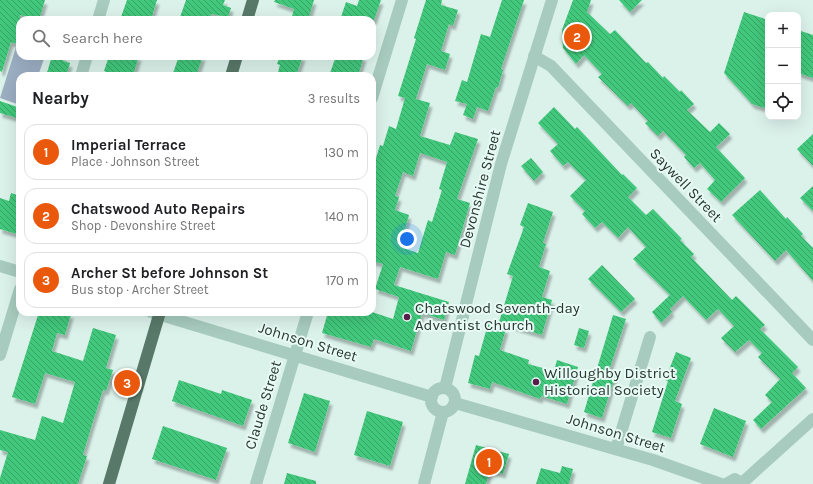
<!DOCTYPE html>
<html lang="en">
<head>
<meta charset="utf-8">
<style>
  :root { --surface:#fff; --page:#f6f6f6; --text:#202124; --muted:#757577; --line:#e0e0e0; --accent:#ea580c }
  body { margin:0; font-family:Karla,sans-serif; background:var(--page); color:var(--text) }
  .controls { position:absolute; right:12px; top:12px; display:grid; overflow:hidden; border-radius:8px; box-shadow:0 4px 16px #0002 }
  .controls button { width:36px; height:36px; display:grid; place-items:center; padding:0; border:0; border-bottom:1px solid var(--line); background:var(--surface); color:var(--text); font:20px sans-serif }
  .you { position:absolute; left:407px; top:239px; width:14px; height:14px; margin:-10px; border:3px solid #fff; border-radius:50%; background:#1a73e8; box-shadow:0 0 0 6px #1a73e833 }
  .badge { display:grid; place-items:center; width:26px; height:26px; border-radius:50%; background:var(--accent); color:#fff; font-size:13px; font-weight:700 }
  .pin { position:absolute; translate:-50% -50%; border:2px solid #fff; box-shadow:0 1px 4px #0006 }
  .list { margin:0; padding:0; list-style:none }
  h2 { display:flex; justify-content:space-between; align-items:center; height:52px; margin:0; padding:0 16px; font-size:17px }
  h2 small { font-size:13px; font-weight:400; color:var(--muted) }
  .list li { display:grid; grid-template-columns:26px 1fr auto; gap:12px; align-items:center; box-sizing:border-box; height:56px; margin:0 8px 8px; padding:0 8px; border:1px solid var(--line); border-radius:12px }
  .list b { display:block; font-size:15px; white-space:nowrap }
  .list p { margin:0; font-size:13px; white-space:nowrap; color:var(--muted) }
  .list em { font-size:13px; font-style:normal; color:var(--muted) }
  .icon { flex:none; width:22px; height:22px; fill:none; stroke:currentColor; stroke-width:2; stroke-linecap:round; stroke-linejoin:round }
  .map { position:relative; flex:none; width:813px; height:484px; overflow:hidden }
  .search { position:absolute; background:var(--surface); box-shadow:0 4px 16px #0002; left:16px; top:16px; width:360px; height:44px; display:flex; align-items:center; gap:10px; box-sizing:border-box; padding:0 14px; border-radius:12px; color:var(--muted); font-size:15px }
  .panel { position:absolute; background:var(--surface); box-shadow:0 4px 16px #0002; left:16px; top:72px; width:360px; height:244px; border-radius:12px }
  .map>svg:first-child { display:block }
  .pitch { fill:#9baec2 }
  .building { fill:url(#building-back-hatch); fill-rule:evenodd; filter:url(#shadow) }
  .lines { fill:none; stroke-linecap:round; stroke-linejoin:round }
  .minor { stroke:#a7cbbe; stroke-width:12 }
  .major { stroke:#587969; stroke-width:12 }
  .poi-dot { fill:#591c4b; stroke:#e8faf5; stroke-width:1.5 }
  .labels { text-anchor:middle; dominant-baseline:central; stroke-width:4; stroke-linejoin:round; paint-order:stroke }
  .street-label { font-size:15px; fill:#28372f; stroke:#e8faf5 }
  .poi-label { font-size:15px; fill:#28372f; stroke:#e8faf5; text-anchor:start }
</style>
</head>
<body>
<div class="map">
<svg width="813" height="484" viewBox="0 0 813 484">
  <defs>
    <pattern id="building-back-hatch" width="6" height="6" patternUnits="userSpaceOnUse"><rect width="6" height="6" fill="#43c87b"/><path d="M-1 5l2 2M0 0l6 6M5-1l2 2" fill="none" stroke="#38a365"/></pattern>
    <filter id="shadow"><feDropShadow dx="2.5" dy="4.5" stdDeviation="1" flood-color="#0004"/></filter>
  </defs>
  <rect width="100%" height="100%" fill="#dbf2eb"/>
  <path class="pitch" d="M16,47L20,48V56H45L38,76H20V105L0,98Z"/>
  <g class="building">
    <path d="M0,0H45L39,20L20,15V45L11,42L2,72L0,71Z"/>
    <path d="M127,0H157L151,20H120Z"/>
    <path d="M186,0H225L223,5L231,8L228,17L211,14L210,20H179Z"/>
    <path d="M275,0H314L308,20H291L294,9L274,2Z"/>
    <path d="M359,0H381L374,20H340L346,2L357,6Z"/>
    <path d="M426,0H442L441,5L458,10L453,26L449,24L441,51L450,54L445,70L427,64L416,99L430,103L420,136L450,145L455,132L478,139L457,199L470,203L455,255L446,252L438,279L400,267L394,285L449,302L444,320L422,313L411,351L374,339L371,347L322,333L328,312H372L393,319L399,297L375,289L383,264L372,261V171L380,145L383,146L389,126L396,129L405,98L398,96L416,39L414,38ZM420,153L447,162L439,189L442,190L432,222L428,220L418,253L400,247L409,215L395,210L399,197L395,196L403,172L413,176Z"/>
    <path d="M502,0H524L501,69L503,70L498,88L496,87L488,111L477,107L473,119L463,115L467,104L455,101L462,80L467,82L481,34L490,37Z"/>
    <path d="M573,0H591L587,12L610,34L615,30L646,63L648,62L663,78L664,76L680,92L681,90L694,104L687,110L710,132L719,123L730,134L716,147L745,178L721,202L707,189L715,180L700,163L694,168L684,157L686,155L663,131L658,136L645,123L648,121L631,103L628,106L598,77L602,74L584,55L576,64L563,48L562,30Z"/>
    <path d="M619,0H642L630,12Z"/>
    <path d="M744,12L768,20V109L752,104L724,73Z"/>
    <path d="M798,30L813,35V78L798,73Z"/>
    <path d="M52,56H65L63,61L70,63L66,76H46Z"/>
    <path d="M109,56H139L133,76H117L104,71Z"/>
    <path d="M179,56H203L196,76H172Z"/>
    <path d="M280,56H303L296,76H277L280,65L277,64Z"/>
    <path d="M336,56H364L358,76H329Z"/>
    <path d="M0,101L20,108V119L0,113Z"/>
    <path d="M554,107L575,129L577,127L622,175L623,174L637,188L628,197L646,215L653,209L682,239L680,240L694,254L691,257L732,300L736,296L765,325L760,329L798,367L792,373L806,388L761,429L753,420L772,402L765,395L780,379L758,357L762,353L749,340L735,352L721,338L734,326L718,309L706,320L683,296L670,309L672,312L661,323L652,312L670,295L633,259L646,247L628,227L618,238L602,222L595,228L582,214L585,211L570,196L586,180L568,162L563,166L550,151L558,144L538,123Z"/>
    <path d="M813,134V166L797,149Z"/>
    <path d="M531,158L543,172L534,181L521,166Z"/>
    <path d="M813,186V211L800,198Z"/>
    <path d="M760,190L786,219L787,217L803,234L801,236L813,248V281L786,250L775,261L732,215Z"/>
    <path d="M11,193L20,196V235L0,229V198L9,201Z"/>
    <path d="M528,203L553,212L543,243L546,244L539,267L550,271L542,297L552,300L542,335L499,322L513,276L507,274L524,227L520,225Z"/>
    <path d="M602,265L635,299L621,312L588,279Z"/>
    <path d="M39,312H64L71,314L65,335L57,333L52,351L83,361L93,328L116,335L106,368L113,370L106,391L103,390L91,428L83,455L87,456L78,484H0V478L8,452L0,450V430L35,440L42,416L63,423L75,382L45,373L35,404L12,397Z"/>
    <path d="M613,315L626,319L609,371L616,373L602,418L584,412Z"/>
    <path d="M488,324L506,329L500,350L529,360L528,364L554,371L557,360L578,367L567,404L541,396L540,399L492,382L490,389L468,383L475,355L479,356Z"/>
    <path d="M579,328L589,331L584,348L574,345Z"/>
    <path d="M676,352L691,358L675,401L682,404L671,438L652,432L668,381L665,380Z"/>
    <path d="M179,380L221,394L222,390L252,400L243,426L172,401Z"/>
    <path d="M304,393L330,401L315,452L288,443Z"/>
    <path d="M714,408L746,421L733,457L700,444Z"/>
    <path d="M367,411L403,422L390,466L354,455Z"/>
    <path d="M163,426L227,448L216,480L152,459Z"/>
    <path d="M476,445L509,454L503,474L490,470L486,484H465Z"/>
    <path d="M562,466L573,469L569,484H536L541,468L560,473Z"/>
    <path d="M287,473L316,481V484H284Z"/>
  </g>
  <g class="lines">
    <g class="minor">
      <path d="M98,20L104,0"/>
      <path d="M534,56L551,66L813,340"/>
      <path d="M81,76L87,56"/>
      <path d="M372,98L402,0"/>
      <path d="M0,266L20,272"/>
      <path d="M151,312L432,397"/>
      <path d="M0,355L20,289"/>
      <circle cx="443" cy="400" r="12"/>
      <path d="M445,388L501,164L552,0"/>
      <path d="M455,403L653,460L721,484"/>
      <path d="M616,449L650,337"/>
      <path d="M742,483L813,419"/>
      <path d="M256,484L308,312"/>
      <path d="M424,484L443,412"/>
      <path d="M726,484L735,479L743,484"/>
    </g>
    <g class="major">
      <path d="M247,20L253,0"/>
      <path d="M231,76L237,56"/>
      <path d="M109,484L160,312"/>
    </g>
  </g>
  <g class="poi-dot">
    <circle cx="407" cy="317" r="4"/>
    <circle cx="536" cy="382" r="4"/>
  </g>
  <g class="labels">
    <g class="street-label">
      <text transform="translate(686 185) rotate(46)">Saywell Street</text>
      <text transform="translate(480 189) rotate(-75)">Devonshire Street</text>
      <text transform="translate(308 342) rotate(17)">Johnson Street</text>
      <text transform="translate(263 405) rotate(-73)">Claude Street</text>
      <text transform="translate(616 433) rotate(17)">Johnson Street</text>
    </g>
    <g class="poi-label">
      <text x="415" y="308">Chatswood Seventh-day<tspan x="415" dy="17">Adventist Church</tspan></text>
      <text x="544" y="373">Willoughby District<tspan x="544" dy="17">Historical Society</tspan></text>
    </g>
  </g>
</svg>
<div class="controls">
<button>+</button>
<button>−</button>
<button><svg class="icon" aria-label="locate" viewBox="0 0 24 24"><circle cx="12" cy="12" r="6"/><path d="M12 2v4M12 18v4M2 12h4M18 12h4"/></svg></button>
</div>
<div class="you"></div>
<div class="pin badge" style="left:489px;top:462px">1</div>
<div class="pin badge" style="left:577px;top:37px">2</div>
<div class="pin badge" style="left:127px;top:383px">3</div>
<div class="search"><svg class="icon" aria-label="search" viewBox="0 0 24 24"><circle cx="10" cy="10" r="6"/><path d="M15 15l6 6"/></svg>Search here</div>
<section class="panel">
<h2>Nearby<small>3 results</small></h2>
<ul class="list">
<li><span class="badge">1</span><div><b>Imperial Terrace</b><p>Place · Johnson Street</p></div><em>130 m</em></li>
<li><span class="badge">2</span><div><b>Chatswood Auto Repairs</b><p>Shop · Devonshire Street</p></div><em>140 m</em></li>
<li><span class="badge">3</span><div><b>Archer St before Johnson St</b><p>Bus stop · Archer Street</p></div><em>170 m</em></li>
</ul>
</section>
</div>
</body>
</html>
